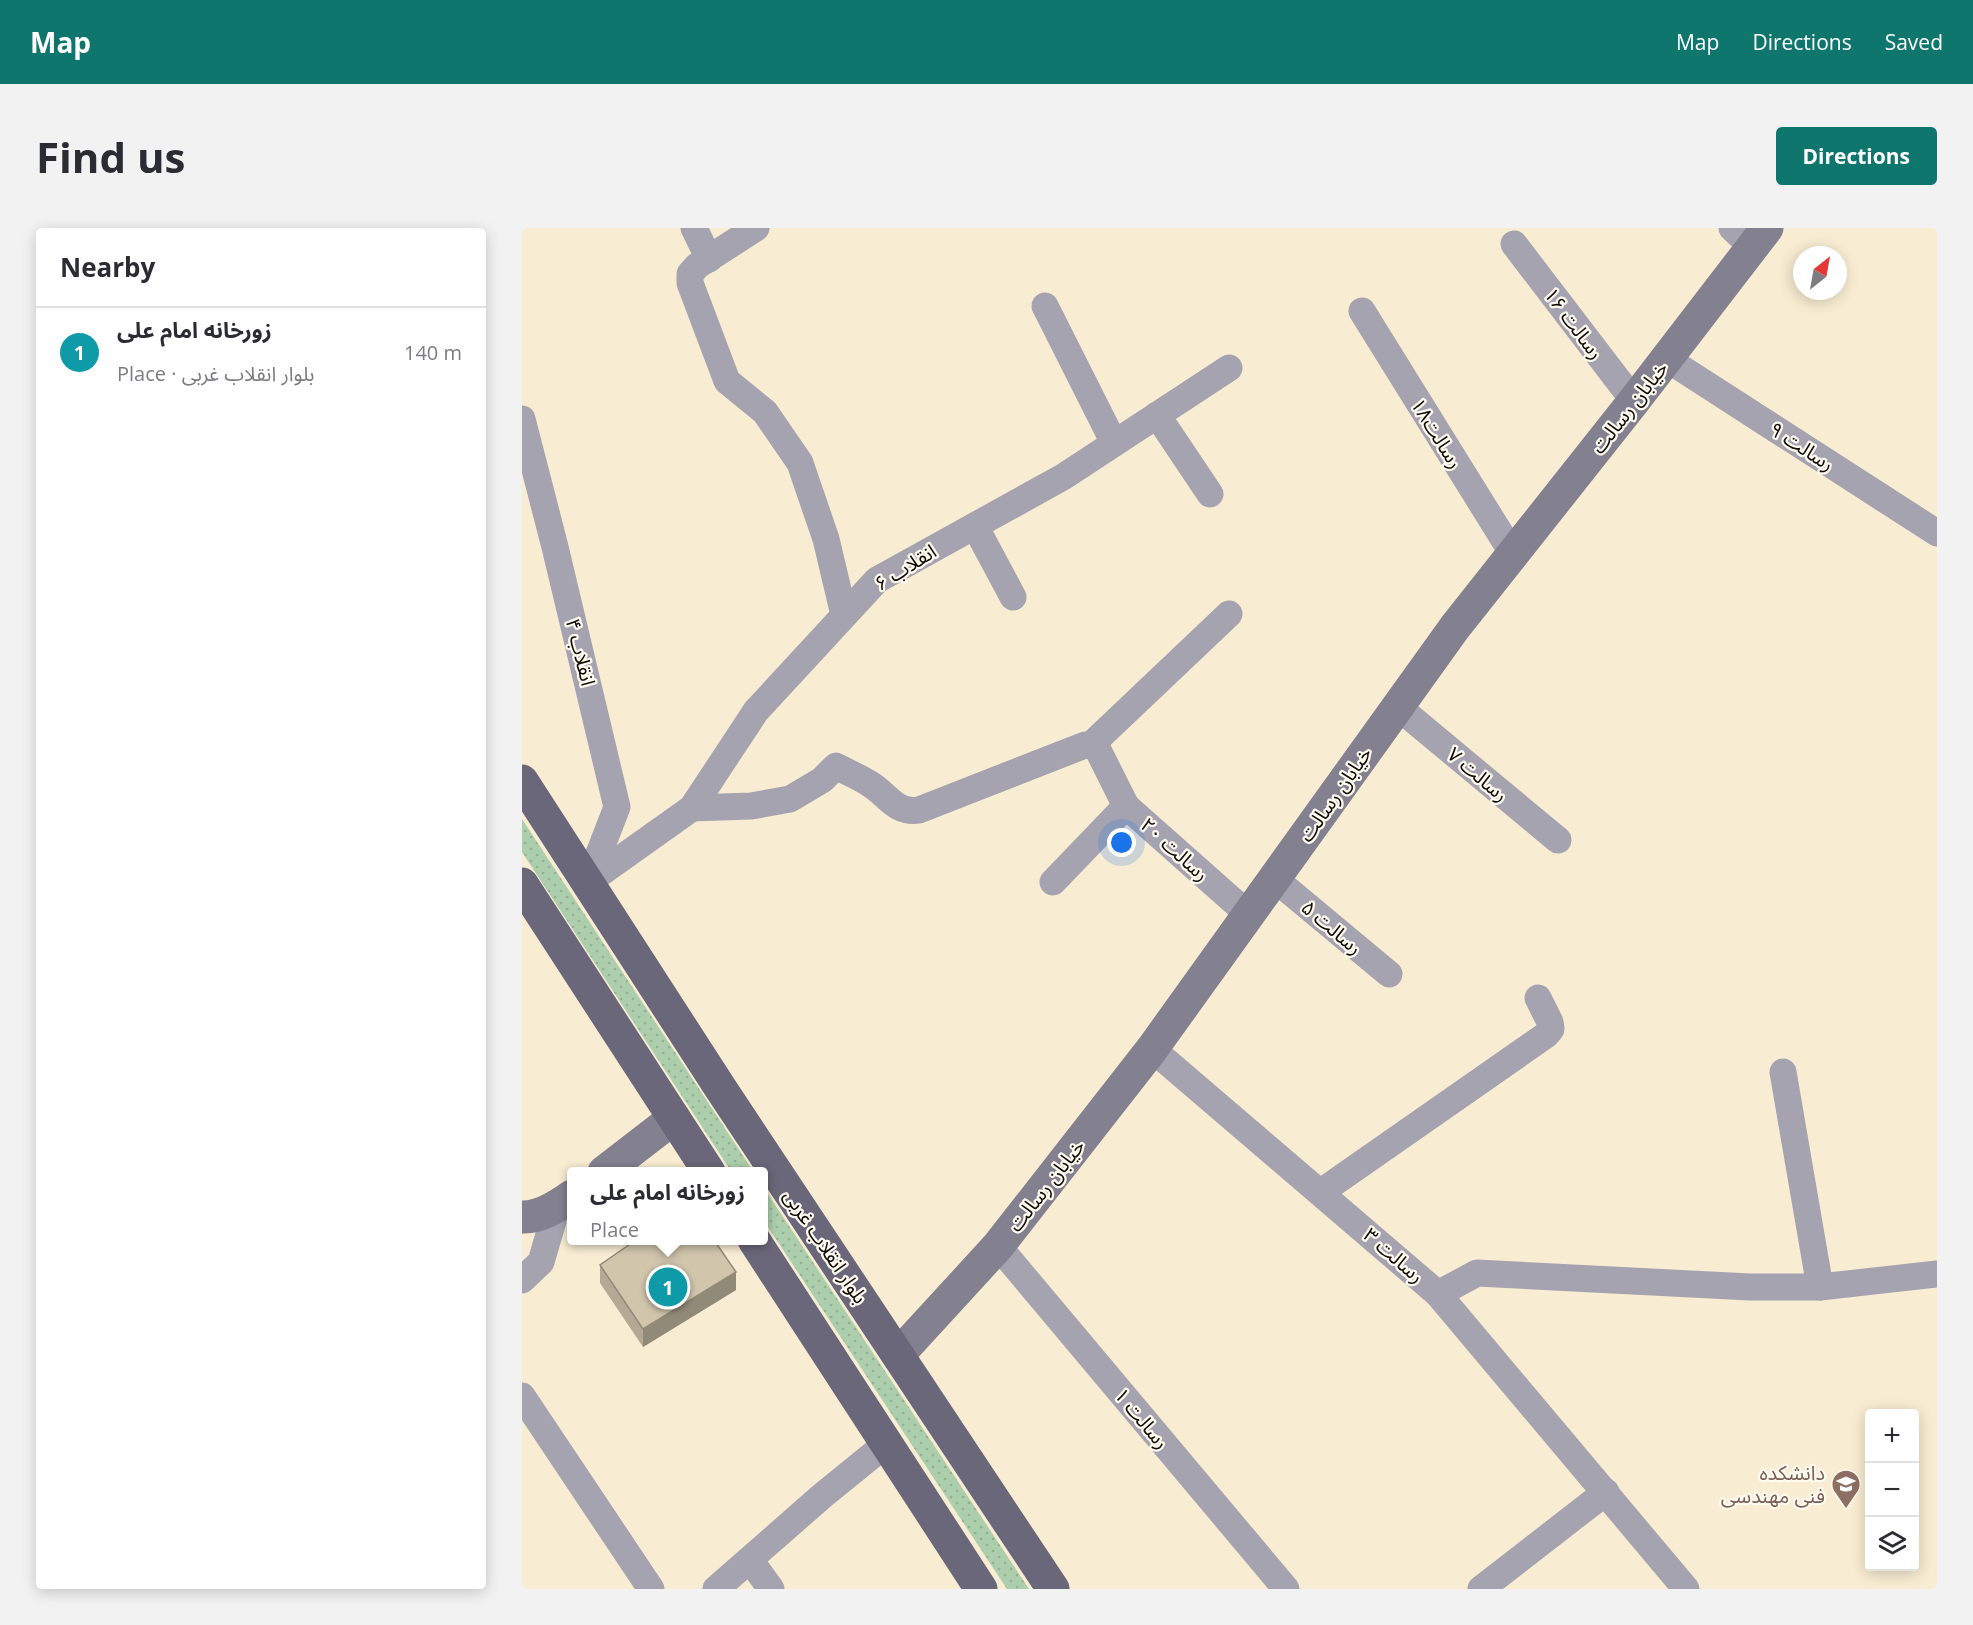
<!DOCTYPE html>
<html lang="en">
<head>
<meta charset="utf-8">
<style>
  :root { --surface:#fff; --page:#f2f2f3; --text:#2b2b33; --muted:#7c7c81; --line:#e1e1e2; --accent:#0f766e }
  body { margin:0; font-family:"Open Sans","Noto Sans Arabic",sans-serif; background:var(--page); color:var(--text) }
  .controls { position:absolute; right:18px; bottom:18px; display:grid; overflow:hidden; border-radius:6px; box-shadow:0 3px 15px #0003 }
  .controls button { width:54px; height:54px; display:grid; place-items:center; padding:0; border:0; border-bottom:2px solid var(--line); background:var(--surface); color:var(--text); font:30px sans-serif }
  .compass { position:absolute; left:1271px; top:18px; width:54px; height:54px; border-radius:50%; background:var(--surface); box-shadow:0 3px 15px #0003; rotate:31deg }
  .you { position:absolute; left:600px; top:615px; width:21px; height:21px; margin:-15px; border:4px solid #fff; border-radius:50%; background:#1a73e8; box-shadow:0 0 0 9px #1a73e833 }
  .badge { display:grid; place-items:center; width:39px; height:39px; border-radius:50%; background:var(--accent); color:#fff; font-size:20px; font-weight:700 }
  .pin { position:absolute; translate:-50% -50%; border:3px solid #fff; box-shadow:0 2px 6px #0006 }
  .popup { position:absolute; left:45px; top:939px; width:201px; height:78px; box-sizing:border-box; display:grid; place-content:center; border-radius:6px; background:var(--surface); filter:drop-shadow(0 2px 4px #0005); font-size:20px; white-space:nowrap; color:var(--muted) }
  .popup b { font-size:22px; color:var(--text) }
  .popup::after { content:''; position:absolute; left:50%; top:100%; margin-left:-12px; border:12px solid transparent; border-top-color:var(--surface) }
  .list { margin:0; padding:0; list-style:none }
  h2 { display:flex; justify-content:space-between; align-items:center; height:78px; margin:0; padding:0 24px; font-size:26px }
  h2 small { font-size:20px; font-weight:400; color:var(--muted) }
  .list li { display:grid; grid-template-columns:39px 1fr auto; gap:18px; align-items:center; box-sizing:border-box; height:90px; padding:0 24px; border-top:2px solid var(--line) }
  .list b { display:block; font-size:22px; white-space:nowrap }
  .list p { margin:0; font-size:20px; white-space:nowrap; color:var(--muted) }
  .list em { font-size:20px; font-style:normal; color:var(--muted) }
  .icon { flex:none; width:33px; height:33px; fill:none; stroke:currentColor; stroke-width:2; stroke-linecap:round; stroke-linejoin:round }
  .map { position:relative; flex:none; width:1415px; height:1361px; overflow:hidden; border-radius:6px }
  header { display:flex; align-items:center; gap:36px; box-sizing:border-box; height:84px; padding:0 30px; background:var(--accent); color:#fff }
  header strong { font-size:28px }
  nav { display:flex; gap:33px; margin-inline-start:auto; font-size:21px }
  .intro { display:flex; align-items:center; justify-content:space-between; box-sizing:border-box; height:144px; padding:0 36px }
  h1 { margin:0; font-size:42px }
  .button { padding:15px 27px; border-radius:6px; background:var(--accent); color:#fff; font-size:21px; font-weight:700 }
  main { display:flex; gap:36px; padding:0 36px }
  aside { flex:1; background:var(--surface); border-radius:6px; box-shadow:0 3px 15px #0003 }
  .map>svg:first-child { display:block }
  .park { fill:url(#park-dots) }
  .lines { fill:none; stroke-linecap:round; stroke-linejoin:round }
  .street { stroke:#a5a3af; stroke-width:27 }
  .secondary { stroke:#838090; stroke-width:33 }
  .primary { stroke:#6a677a; stroke-width:33 }
  .wall { fill:#b4a994 }
  .shaded-wall { fill:#928a78 }
  .building { fill:#d1c5ac; stroke:#928a78; stroke-width:1.5 }
  .labels { text-anchor:middle; dominant-baseline:central; stroke-width:4.5; stroke-linejoin:round; paint-order:stroke }
  .street-label { font-size:20px; fill:#100c05; stroke:#fffaf0 }
  .education-label { font-size:20px; fill:#785e54; stroke:#fffaf0; text-anchor:end }
</style>
</head>
<body>
<header>
<strong>Map</strong>
<nav><a>Map</a><a>Directions</a><a>Saved</a></nav>
</header>
<div class="intro"><h1>Find us</h1><a class="button">Directions</a></div>
<main>
<aside>
<h2>Nearby<small></small></h2>
<ul class="list">
<li><span class="badge" style="background:#0f9aa8">1</span><div><b>زورخانه امام علی</b><p>Place · بلوار انقلاب غربی</p></div><em>140 m</em></li>
</ul>
</aside>
<div class="map">
<svg width="1415" height="1361" viewBox="0 0 1415 1361">
  <defs>
    <pattern id="park-dots" width="8" height="8" patternUnits="userSpaceOnUse" patternTransform="scale(1.5)"><rect width="8" height="8" fill="#adceac"/><path d="M2 2h.1M6 6h.1" fill="none" stroke="#94b092" stroke-width="1.8" stroke-linecap="round"/></pattern>
  </defs>
  <rect width="100%" height="100%" fill="#f8ecd2"/>
  <g class="park">
    <path d="M0,591L231,943H209L0,624Z"/>
    <path d="M242,960L507,1361H485L242,993Z"/>
  </g>
  <g class="lines">
    <g class="street">
      <path d="M172,0L187,31"/>
      <path d="M234,0L175,38L168,46V55L205,153L243,184L278,235L304,311L322,387"/>
      <path d="M1210,0L1230,19"/>
      <path d="M992,16L1112,173"/>
      <path d="M523,78L592,215"/>
      <path d="M840,83L991,326"/>
      <path d="M1145,131L1415,305"/>
      <path d="M635,187L688,266"/>
      <path d="M0,191L33,319L95,579L66,654"/>
      <path d="M453,298L491,369"/>
      <path d="M876,479L1036,612"/>
      <path d="M570,516L707,386"/>
      <path d="M170,580L229,578L268,571L300,552L314,538C325,544 337,549 348,556C366,567 374,586 397,582L563,517L570,516L575,520L604,578"/>
      <path d="M753,651L867,746"/>
      <path d="M66,654L170,580L234,483L355,352L541,249L707,140"/>
      <path d="M531,654L604,578L727,687"/>
      <path d="M630,821L916,1066L1164,1361"/>
      <path d="M1261,844L1298,1059"/>
      <path d="M799,964L1024,807L1029,801L1028,794L1016,770"/>
      <path d="M476,1018L764,1361"/>
      <path d="M0,1052L19,1034L35,979"/>
      <path d="M916,1066L955,1045L1228,1059H1298L1415,1046"/>
      <path d="M0,1168L129,1361"/>
      <path d="M228,1332L249,1361"/>
      <path d="M194,1361L300,1268L364,1216"/>
      <path d="M959,1361L1084,1264"/>
    </g>
    <g class="secondary">
      <path d="M82,944L152,890"/>
      <path d="M0,989C18,990 36,978 50,968"/>
      <path d="M376,1127L476,1018L630,821L933,399L1112,173L1245,0"/>
    </g>
    <g class="primary">
      <path d="M0,553L199,861L531,1361"/>
      <path d="M0,656L187,944"/>
      <path d="M232,1012L459,1361"/>
    </g>
  </g>
  <path class="wall" d="M78,1037L214,1062L121,1119L78,1055Z"/>
  <path class="shaded-wall" d="M214,1044V1062L121,1119V1101Z"/>
  <path class="building" d="M114,1012H192L214,1044L121,1101L78,1037Z"/>
  <defs>
    <g id="university-pin" transform="scale(1.5)"><path d="M0 17L-7.5 6A9.5 9.5 0 1 1 7.5 6Z" fill="#8d6e63" stroke="#fffaf0"/><path d="M0-5L7-2L0 1L-7-2ZM-4 1L0 2.5L4 1V4Q0 6-4 4Z" fill="#fff"/></g>
  </defs>
  <g fill-rule="evenodd">
    <use href="#university-pin" x="1324" y="1256"/>
  </g>
  <g class="labels">
    <g class="street-label">
      <text transform="translate(1052 95) rotate(53)">رسالت ۱۶</text>
      <text transform="translate(1107 179) rotate(-52)">خیابان رسالت</text>
      <text transform="translate(915 205) rotate(58)">رسالت۱۸</text>
      <text transform="translate(1280 218) rotate(33)">رسالت ۹</text>
      <text transform="translate(383 339) rotate(-32)">انقلاب ۶</text>
      <text transform="translate(59 424) rotate(76)">انقلاب ۴</text>
      <text transform="translate(956 546) rotate(40)">رسالت ۷</text>
      <text transform="translate(813 566) rotate(-55)">خیابان رسالت</text>
      <text transform="translate(653 621) rotate(42)">رسالت ۲۰</text>
      <text transform="translate(810 699) rotate(40)">رسالت ۵</text>
      <text transform="translate(524 957) rotate(-52)">خیابان رسالت</text>
      <text transform="translate(304 1018) rotate(56)">بلوار انقلاب غربی</text>
      <text transform="translate(872 1027) rotate(41)">رسالت ۳</text>
      <text transform="translate(620 1190) rotate(50)">رسالت ۱</text>
    </g>
    <g class="education-label">
      <text x="1303" y="1244">دانشکده<tspan x="1303" dy="23">فنی مهندسی</tspan></text>
    </g>
  </g>
</svg>
<div class="controls">
<button>+</button>
<button>−</button>
<button><svg class="icon" aria-label="layers" viewBox="0 0 24 24"><path d="M12 4l9 5-9 5-9-5zM3 14l9 5 9-5"/></svg></button>
</div>
<svg class="compass" viewBox="-18 -18 36 36"><path d="M0-13l5 13h-10z" fill="#e53935"/><path d="M0 13l5-13h-10z" fill="#7c7c81"/></svg>
<div class="you"></div>
<div class="pin badge" style="left:146px;top:1059px;background:#0f9aa8">1</div>
<div class="popup"><b>زورخانه امام علی</b>Place</div>
</div>
</main>
</body>
</html>
